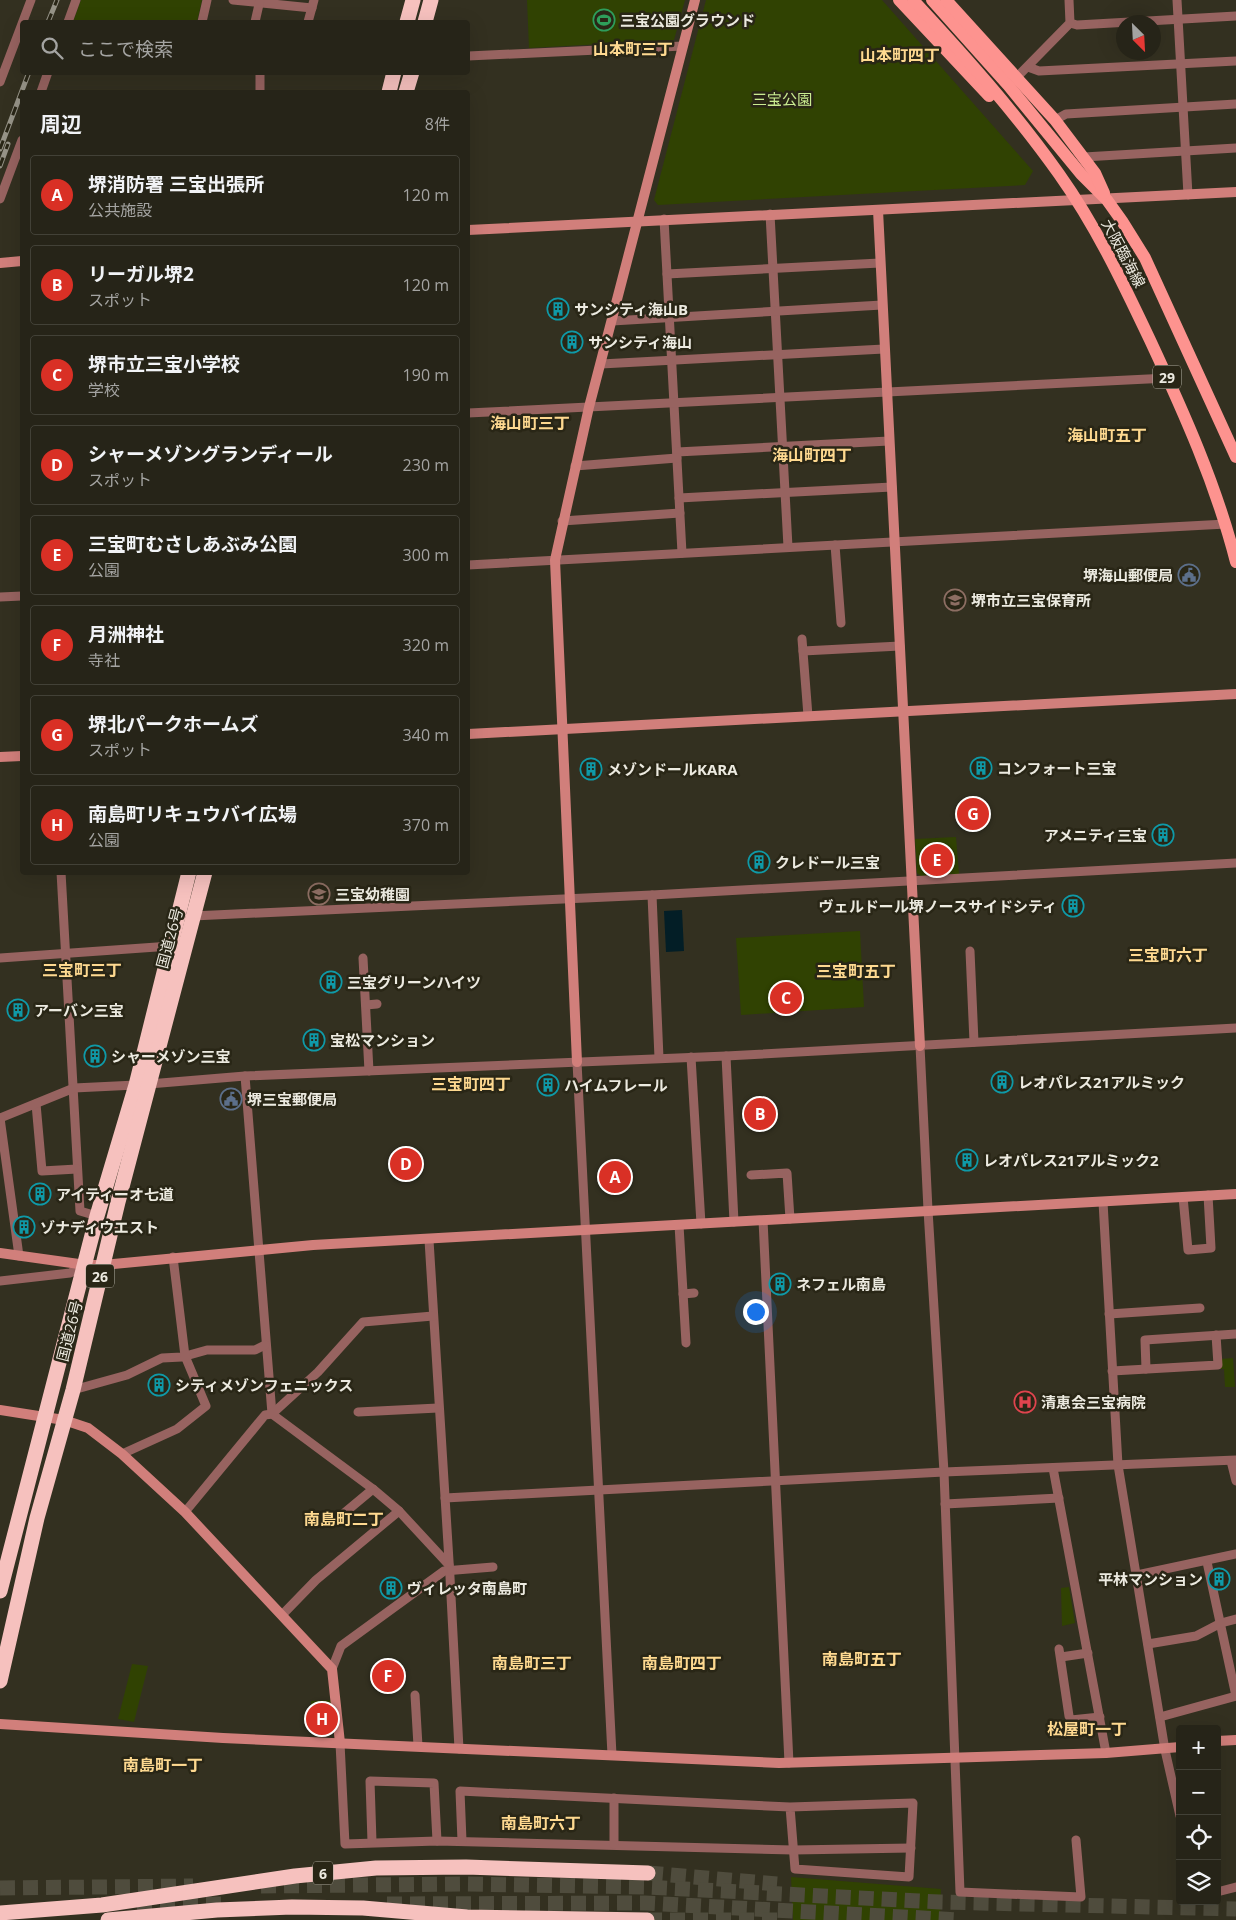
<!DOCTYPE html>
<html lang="ja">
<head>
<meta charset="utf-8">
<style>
  :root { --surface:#262418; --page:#323025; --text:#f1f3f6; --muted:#a4a4a2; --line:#424137; --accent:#d93025 }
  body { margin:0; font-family:"Open Sans","Noto Sans JP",sans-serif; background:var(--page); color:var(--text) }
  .controls { position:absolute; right:15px; bottom:15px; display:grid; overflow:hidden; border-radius:5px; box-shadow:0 5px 20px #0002 }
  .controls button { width:45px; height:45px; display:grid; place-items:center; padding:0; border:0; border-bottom:1px solid var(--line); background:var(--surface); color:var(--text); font:25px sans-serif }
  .compass { position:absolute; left:1116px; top:15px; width:45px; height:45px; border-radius:50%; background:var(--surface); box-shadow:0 5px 20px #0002; rotate:156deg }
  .you { position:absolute; left:755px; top:1311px; width:18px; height:18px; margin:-12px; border:4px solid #fff; border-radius:50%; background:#1a73e8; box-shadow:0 0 0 8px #1a73e833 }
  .badge { display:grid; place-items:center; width:32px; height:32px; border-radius:50%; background:var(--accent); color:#fff; font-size:16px; font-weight:700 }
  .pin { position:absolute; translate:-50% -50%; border:2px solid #fff; box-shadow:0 1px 5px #0006 }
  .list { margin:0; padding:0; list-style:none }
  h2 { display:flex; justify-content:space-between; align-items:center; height:65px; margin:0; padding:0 20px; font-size:21px }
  h2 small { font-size:16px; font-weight:400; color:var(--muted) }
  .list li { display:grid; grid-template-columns:32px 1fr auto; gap:15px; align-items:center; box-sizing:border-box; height:80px; margin:0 10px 10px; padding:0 10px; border:1px solid var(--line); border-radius:5px }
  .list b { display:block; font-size:19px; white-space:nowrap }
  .list p { margin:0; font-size:16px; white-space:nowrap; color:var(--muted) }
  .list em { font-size:16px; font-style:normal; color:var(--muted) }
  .icon { flex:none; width:28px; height:28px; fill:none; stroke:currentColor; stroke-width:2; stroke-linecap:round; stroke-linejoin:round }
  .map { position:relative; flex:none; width:1236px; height:1920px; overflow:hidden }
  .search { position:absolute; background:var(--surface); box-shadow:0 5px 20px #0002; left:20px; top:20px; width:450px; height:55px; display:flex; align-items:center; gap:12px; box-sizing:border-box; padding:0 18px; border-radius:5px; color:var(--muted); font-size:19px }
  .panel { position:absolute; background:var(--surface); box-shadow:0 5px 20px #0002; left:20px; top:90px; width:450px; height:785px; border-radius:5px }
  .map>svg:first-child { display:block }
  .green { fill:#304202 }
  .water { fill:#031e26 }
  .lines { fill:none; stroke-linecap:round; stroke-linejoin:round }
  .highway-tunnel { stroke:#4f4c3d; stroke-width:15; stroke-dasharray:15 8; stroke-linecap:butt }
  .street { stroke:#976360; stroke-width:9 }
  .secondary { stroke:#d17f7b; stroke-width:10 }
  .primary { stroke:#fd938f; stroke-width:12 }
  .highway { stroke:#f6c1be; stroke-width:15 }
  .rail-casing { stroke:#979488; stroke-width:5 }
  .rail { stroke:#292616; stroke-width:3; stroke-dasharray:9; stroke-linecap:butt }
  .labels { text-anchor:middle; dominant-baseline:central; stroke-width:5; stroke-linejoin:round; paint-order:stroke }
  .shield { fill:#292616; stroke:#b2afa3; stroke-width:1 }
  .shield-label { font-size:14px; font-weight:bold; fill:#eceae0 }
  .poi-label { font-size:15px; font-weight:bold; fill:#eceae0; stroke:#292616; text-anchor:start }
  .park-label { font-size:15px; fill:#caec91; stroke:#292616 }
  .street-label { font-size:15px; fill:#eceae0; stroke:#292616 }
  .neighbourhood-label { font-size:16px; font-weight:bold; fill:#fed990; stroke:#292616 }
</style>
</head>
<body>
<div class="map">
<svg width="1236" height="1920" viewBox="0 0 1236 1920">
  <rect width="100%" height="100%" fill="#333020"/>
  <g class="green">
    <path d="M81,0H202L197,22H73Z"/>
    <path d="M527,0H685L674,40L529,48Z"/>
    <path d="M706,0H882L1033,171L1025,185L658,205L654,200Z"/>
    <path d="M956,837L959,874L921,876L917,873L915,839Z"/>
    <path d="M860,931L864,1007L741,1015L736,938Z"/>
    <path d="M1233,1358L1235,1387H1225L1224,1369H1221V1359Z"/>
    <path d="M1069,1587L1075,1623L1062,1626L1061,1588Z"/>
    <path d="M132,1664L148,1666L134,1722L118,1719Z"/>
    <path d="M331,1700L334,1730L312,1729L311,1701Z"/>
    <path d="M791,1877L941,1889L940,1920H793Z"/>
  </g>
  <path class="water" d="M682,910L684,951L666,952L664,911Z"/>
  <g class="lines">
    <g class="highway-tunnel">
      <path d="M648,1873L777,1884"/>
      <path d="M261,1886L465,1884L645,1887L940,1902L1236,1909"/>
      <path d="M0,1888L193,1886"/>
      <path d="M387,1904L645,1903L960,1920"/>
      <path d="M137,1905L222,1904"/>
      <path d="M647,1920H779"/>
    </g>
    <g class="street">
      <path d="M233,0L312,8"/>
      <path d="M1177,0L1188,195"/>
      <path d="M68,22L76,0"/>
      <path d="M202,22L207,0"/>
      <path d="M255,22L260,0"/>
      <path d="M308,22L314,0"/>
      <path d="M1070,23L1077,25L1236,16"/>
      <path d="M468,56L683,46"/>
      <path d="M1028,67L1039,71L1236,61"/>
      <path d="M1016,78L1070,23L1069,0"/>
      <path d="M0,82L31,0"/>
      <path d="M41,92L48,72"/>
      <path d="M260,92V72"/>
      <path d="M1055,120L1066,114L1236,104"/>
      <path d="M1084,157L1236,148"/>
      <path d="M0,199L22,140"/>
      <path d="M770,214L788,547"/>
      <path d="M664,219L682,553"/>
      <path d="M667,274L880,263"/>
      <path d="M612,321L882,305"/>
      <path d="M601,364L884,349"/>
      <path d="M468,413L1168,378"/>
      <path d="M677,452L889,441"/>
      <path d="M575,466L677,458"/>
      <path d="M679,498L892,487"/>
      <path d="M562,521L680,513"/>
      <path d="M835,545L841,623"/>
      <path d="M468,565L1226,524"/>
      <path d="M0,597L22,596"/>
      <path d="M802,639L808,716"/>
      <path d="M803,651L900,646"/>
      <path d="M61,872L80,1211L97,1216"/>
      <path d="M652,895L659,1058"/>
      <path d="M193,916L652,895L1236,863"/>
      <path d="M970,951L974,1042"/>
      <path d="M0,958L171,946"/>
      <path d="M363,958L369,1071"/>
      <path d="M366,1005L377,1004"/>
      <path d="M920,1046L928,1210L944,1472L960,1892L1081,1897L1076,1840"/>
      <path d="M726,1056L734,1222"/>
      <path d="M691,1057L701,1224"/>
      <path d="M577,1062L612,1755"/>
      <path d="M245,1076L272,1414L373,1489L399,1511L449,1565"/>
      <path d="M149,1084L245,1076L726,1056L1236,1028"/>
      <path d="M36,1104L42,1171L77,1169"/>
      <path d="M0,1118L74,1088L136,1085"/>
      <path d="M0,1118L19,1256"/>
      <path d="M751,1175L787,1173L790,1219"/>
      <path d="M1183,1197L1188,1250L1211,1248L1208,1195"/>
      <path d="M1103,1202L1118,1465L1165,1750L1180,1816"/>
      <path d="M763,1220L789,1763"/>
      <path d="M679,1225L686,1343"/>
      <path d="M429,1240L450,1577L459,1749"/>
      <path d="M0,1281L70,1273L85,1265"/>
      <path d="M683,1294L694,1293"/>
      <path d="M1109,1314L1200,1308"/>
      <path d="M1146,1369L1145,1340L1236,1334"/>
      <path d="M1112,1371L1218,1365L1216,1335"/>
      <path d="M73,1390L127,1375L162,1358L182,1357L207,1350H255L265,1345"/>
      <path d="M358,1412L438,1408"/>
      <path d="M122,1454L177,1429L206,1406L185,1356L173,1257"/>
      <path d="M1231,1461L1236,1481"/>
      <path d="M1053,1468L1106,1753"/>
      <path d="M445,1498L944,1472L1236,1460"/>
      <path d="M945,1504L1059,1498"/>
      <path d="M185,1512L265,1415L272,1414L318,1372L363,1322L433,1316"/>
      <path d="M337,1519L373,1489"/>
      <path d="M1207,1562L1236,1696"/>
      <path d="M1137,1575L1236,1554"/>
      <path d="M282,1615L316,1580L399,1511"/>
      <path d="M1148,1644L1196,1636L1221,1623L1236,1619"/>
      <path d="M1059,1649L1069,1716L1071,1720L1100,1717"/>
      <path d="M1061,1657L1088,1653"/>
      <path d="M332,1669L341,1646L444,1571L493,1567"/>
      <path d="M415,1695L418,1746"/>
      <path d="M1160,1717L1236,1696"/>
      <path d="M340,1743L345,1844L437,1841L793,1850L911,1848"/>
      <path d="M614,1798V1844"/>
      <path d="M462,1841L460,1791L790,1807L913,1803L909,1877L795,1869L790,1807"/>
      <path d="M372,1842L370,1781L434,1783L437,1841"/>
      <path d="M1217,1892L1236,1887"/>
    </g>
    <g class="secondary">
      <path d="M878,210L920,1046"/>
      <path d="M468,230L1236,192"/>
      <path d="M0,263L22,261"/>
      <path d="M468,734L1236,694"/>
      <path d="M0,757L22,756"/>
      <path d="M577,1062L555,560L589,407L695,0"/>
      <path d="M0,1253L86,1265H103L313,1245L1236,1194"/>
      <path d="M0,1410L64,1420L88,1428L122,1454L185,1512L332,1669L340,1743"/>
      <path d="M0,1724L223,1738L779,1763L1106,1753L1180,1747"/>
      <path d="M1217,1741L1236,1740"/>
    </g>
    <g class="primary">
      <path d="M899,0L989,96"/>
      <path d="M913,0C965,56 1015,112 1059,174C1096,226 1123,283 1150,340C1184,413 1216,484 1236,562"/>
      <path d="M932,0L1008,85L1081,174L1107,200L1122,221L1145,258L1236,457"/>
      <path d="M946,0L1055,120L1095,173L1104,193"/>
    </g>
    <g class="highway">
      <path d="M407,22L413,0"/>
      <path d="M425,22L431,0"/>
      <path d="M389,92L394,72"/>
      <path d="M406,92L412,72"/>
      <path d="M0,1591L97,1216L136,1085L189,872"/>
      <path d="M0,1681L37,1518L73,1390L118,1202L205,872"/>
      <path d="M0,1913L102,1905L295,1876L376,1868L466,1867L648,1873"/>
      <path d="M108,1920L217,1910L292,1907L363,1908L467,1917L647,1920"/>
    </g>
    <g class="rail-casing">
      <g id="rail">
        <path d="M48,22L57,0"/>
        <path d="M0,149L29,72"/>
        <path d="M0,166L8,144"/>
      </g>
    </g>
    <use href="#rail" class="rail"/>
  </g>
  <defs>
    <g id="stadium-ring" transform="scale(1.125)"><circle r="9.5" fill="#292616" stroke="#2e9e5b" stroke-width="1.5"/><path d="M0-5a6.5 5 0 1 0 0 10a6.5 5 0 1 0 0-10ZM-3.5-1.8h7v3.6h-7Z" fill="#2e9e5b"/></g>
    <g id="building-ring" transform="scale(1.125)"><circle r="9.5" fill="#292616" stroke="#0f9aa8" stroke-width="1.5"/><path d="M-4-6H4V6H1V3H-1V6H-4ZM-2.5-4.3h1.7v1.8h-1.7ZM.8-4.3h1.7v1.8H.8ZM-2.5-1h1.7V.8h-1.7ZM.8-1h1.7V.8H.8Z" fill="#0f9aa8"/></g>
    <g id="civic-ring" transform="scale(1.125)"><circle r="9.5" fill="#292616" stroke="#5c6f8a" stroke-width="1.5"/><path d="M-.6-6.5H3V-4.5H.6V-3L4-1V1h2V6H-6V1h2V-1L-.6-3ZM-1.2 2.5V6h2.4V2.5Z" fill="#5c6f8a"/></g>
    <g id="school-ring" transform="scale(1.125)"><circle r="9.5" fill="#292616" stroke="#8d6e63" stroke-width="1.5"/><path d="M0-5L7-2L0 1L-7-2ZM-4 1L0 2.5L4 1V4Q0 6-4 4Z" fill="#8d6e63"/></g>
    <g id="hospital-ring" transform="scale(1.125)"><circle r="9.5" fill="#292616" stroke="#e0444e" stroke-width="1.5"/><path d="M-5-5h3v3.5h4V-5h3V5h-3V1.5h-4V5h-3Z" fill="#e0444e"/></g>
  </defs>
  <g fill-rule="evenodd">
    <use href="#stadium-ring" x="604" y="20"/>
    <use href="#building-ring" x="558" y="309"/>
    <use href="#building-ring" x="572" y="342"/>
    <use href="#civic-ring" x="1189" y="575"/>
    <use href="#school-ring" x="955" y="600"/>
    <use href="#building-ring" x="981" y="768"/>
    <use href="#building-ring" x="591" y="769"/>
    <use href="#building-ring" x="1163" y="835"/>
    <use href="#building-ring" x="759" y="862"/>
    <use href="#school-ring" x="319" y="894"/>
    <use href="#building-ring" x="1073" y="906"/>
    <use href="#building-ring" x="331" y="982"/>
    <use href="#building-ring" x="18" y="1010"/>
    <use href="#building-ring" x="314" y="1040"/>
    <use href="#building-ring" x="95" y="1056"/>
    <use href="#building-ring" x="1002" y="1082"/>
    <use href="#building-ring" x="548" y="1085"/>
    <use href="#civic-ring" x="231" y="1099"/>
    <use href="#building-ring" x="967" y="1160"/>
    <use href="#building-ring" x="40" y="1194"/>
    <use href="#building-ring" x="24" y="1227"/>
    <use href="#building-ring" x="780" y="1284"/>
    <use href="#building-ring" x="159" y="1385"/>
    <use href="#hospital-ring" x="1025" y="1402"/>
    <use href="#building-ring" x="1219" y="1579"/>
    <use href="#building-ring" x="391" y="1588"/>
  </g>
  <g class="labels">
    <g class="shield">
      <rect x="1153" y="365.5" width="28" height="23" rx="4"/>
      <rect x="86" y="1264.5" width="28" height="23" rx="4"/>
      <rect x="313" y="1861.5" width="20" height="23" rx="4"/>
    </g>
    <g class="shield-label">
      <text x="1167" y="377">29</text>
      <text x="100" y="1276">26</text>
      <text x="323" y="1873">6</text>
    </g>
    <g class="poi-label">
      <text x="620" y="20">三宝公園グラウンド</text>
      <text x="574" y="309">サンシティ海山B</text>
      <text x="588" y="342">サンシティ海山</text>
      <text x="1173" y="575" text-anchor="end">堺海山郵便局</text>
      <text x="971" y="600">堺市立三宝保育所</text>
      <text x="997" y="768">コンフォート三宝</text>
      <text x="607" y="769">メゾンドールKARA</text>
      <text x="1147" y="835" text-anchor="end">アメニティ三宝</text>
      <text x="775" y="862">クレドール三宝</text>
      <text x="335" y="894">三宝幼稚園</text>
      <text x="1057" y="906" text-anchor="end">ヴェルドール堺ノースサイドシティ</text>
      <text x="347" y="982">三宝グリーンハイツ</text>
      <text x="34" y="1010">アーバン三宝</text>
      <text x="330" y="1040">宝松マンション</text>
      <text x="111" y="1056">シャーメゾン三宝</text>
      <text x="1018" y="1082">レオパレス21アルミック</text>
      <text x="564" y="1085">ハイムフレール</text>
      <text x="247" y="1099">堺三宝郵便局</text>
      <text x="983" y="1160">レオパレス21アルミック2</text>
      <text x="56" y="1194">アイティーオ七道</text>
      <text x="40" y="1227">ゾナディウエスト</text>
      <text x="796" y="1284">ネフェル南島</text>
      <text x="175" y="1385">シティメゾンフェニックス</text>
      <text x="1041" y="1402">清恵会三宝病院</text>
      <text x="1203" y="1579" text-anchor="end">平林マンション</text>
      <text x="407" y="1588">ヴィレッタ南島町</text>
    </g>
    <g class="park-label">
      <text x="782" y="99">三宝公園</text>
    </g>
    <g class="street-label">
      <text transform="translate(1124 253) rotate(62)">大阪臨海線</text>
      <text transform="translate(169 938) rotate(-75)">国道26号</text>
      <text transform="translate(69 1331) rotate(-76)">国道26号</text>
    </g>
    <g class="neighbourhood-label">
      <text x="633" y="49">山本町三丁</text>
      <text x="900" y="55">山本町四丁</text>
      <text x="530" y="423">海山町三丁</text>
      <text x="1107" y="435">海山町五丁</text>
      <text x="812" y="455">海山町四丁</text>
      <text x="1168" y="955">三宝町六丁</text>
      <text x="82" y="970">三宝町三丁</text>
      <text x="856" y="971">三宝町五丁</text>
      <text x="471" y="1084">三宝町四丁</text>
      <text x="344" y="1519">南島町二丁</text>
      <text x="862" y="1659">南島町五丁</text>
      <text x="532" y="1663">南島町三丁</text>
      <text x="682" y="1663">南島町四丁</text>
      <text x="1087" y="1729">松屋町一丁</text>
      <text x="163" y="1765">南島町一丁</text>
      <text x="541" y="1823">南島町六丁</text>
    </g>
  </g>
</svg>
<div class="controls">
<button>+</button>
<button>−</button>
<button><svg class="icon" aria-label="locate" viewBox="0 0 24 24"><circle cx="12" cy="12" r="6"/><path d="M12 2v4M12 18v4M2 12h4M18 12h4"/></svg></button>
<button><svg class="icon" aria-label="layers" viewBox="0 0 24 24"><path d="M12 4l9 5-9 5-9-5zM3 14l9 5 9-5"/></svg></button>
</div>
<svg class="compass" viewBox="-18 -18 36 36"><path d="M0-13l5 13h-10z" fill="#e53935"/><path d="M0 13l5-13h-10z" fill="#a4a4a2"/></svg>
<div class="you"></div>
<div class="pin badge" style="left:615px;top:1177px">A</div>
<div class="pin badge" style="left:760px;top:1114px">B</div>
<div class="pin badge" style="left:786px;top:998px">C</div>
<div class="pin badge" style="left:406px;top:1164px">D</div>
<div class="pin badge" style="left:937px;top:860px">E</div>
<div class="pin badge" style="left:388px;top:1676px">F</div>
<div class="pin badge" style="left:973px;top:814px">G</div>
<div class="pin badge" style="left:322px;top:1719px">H</div>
<div class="search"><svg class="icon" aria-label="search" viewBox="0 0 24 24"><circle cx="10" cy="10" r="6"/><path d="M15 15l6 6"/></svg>ここで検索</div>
<section class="panel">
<h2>周辺<small>8件</small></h2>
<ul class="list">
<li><span class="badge">A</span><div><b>堺消防署 三宝出張所</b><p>公共施設</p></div><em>120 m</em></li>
<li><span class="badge">B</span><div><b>リーガル堺2</b><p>スポット</p></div><em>120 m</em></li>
<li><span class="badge">C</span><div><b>堺市立三宝小学校</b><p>学校</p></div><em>190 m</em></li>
<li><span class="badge">D</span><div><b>シャーメゾングランディール</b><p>スポット</p></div><em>230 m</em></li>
<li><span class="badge">E</span><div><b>三宝町むさしあぶみ公園</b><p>公園</p></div><em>300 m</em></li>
<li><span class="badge">F</span><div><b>月洲神社</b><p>寺社</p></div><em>320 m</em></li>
<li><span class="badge">G</span><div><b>堺北パークホームズ</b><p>スポット</p></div><em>340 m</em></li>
<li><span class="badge">H</span><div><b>南島町リキュウバイ広場</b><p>公園</p></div><em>370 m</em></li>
</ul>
</section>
</div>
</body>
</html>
